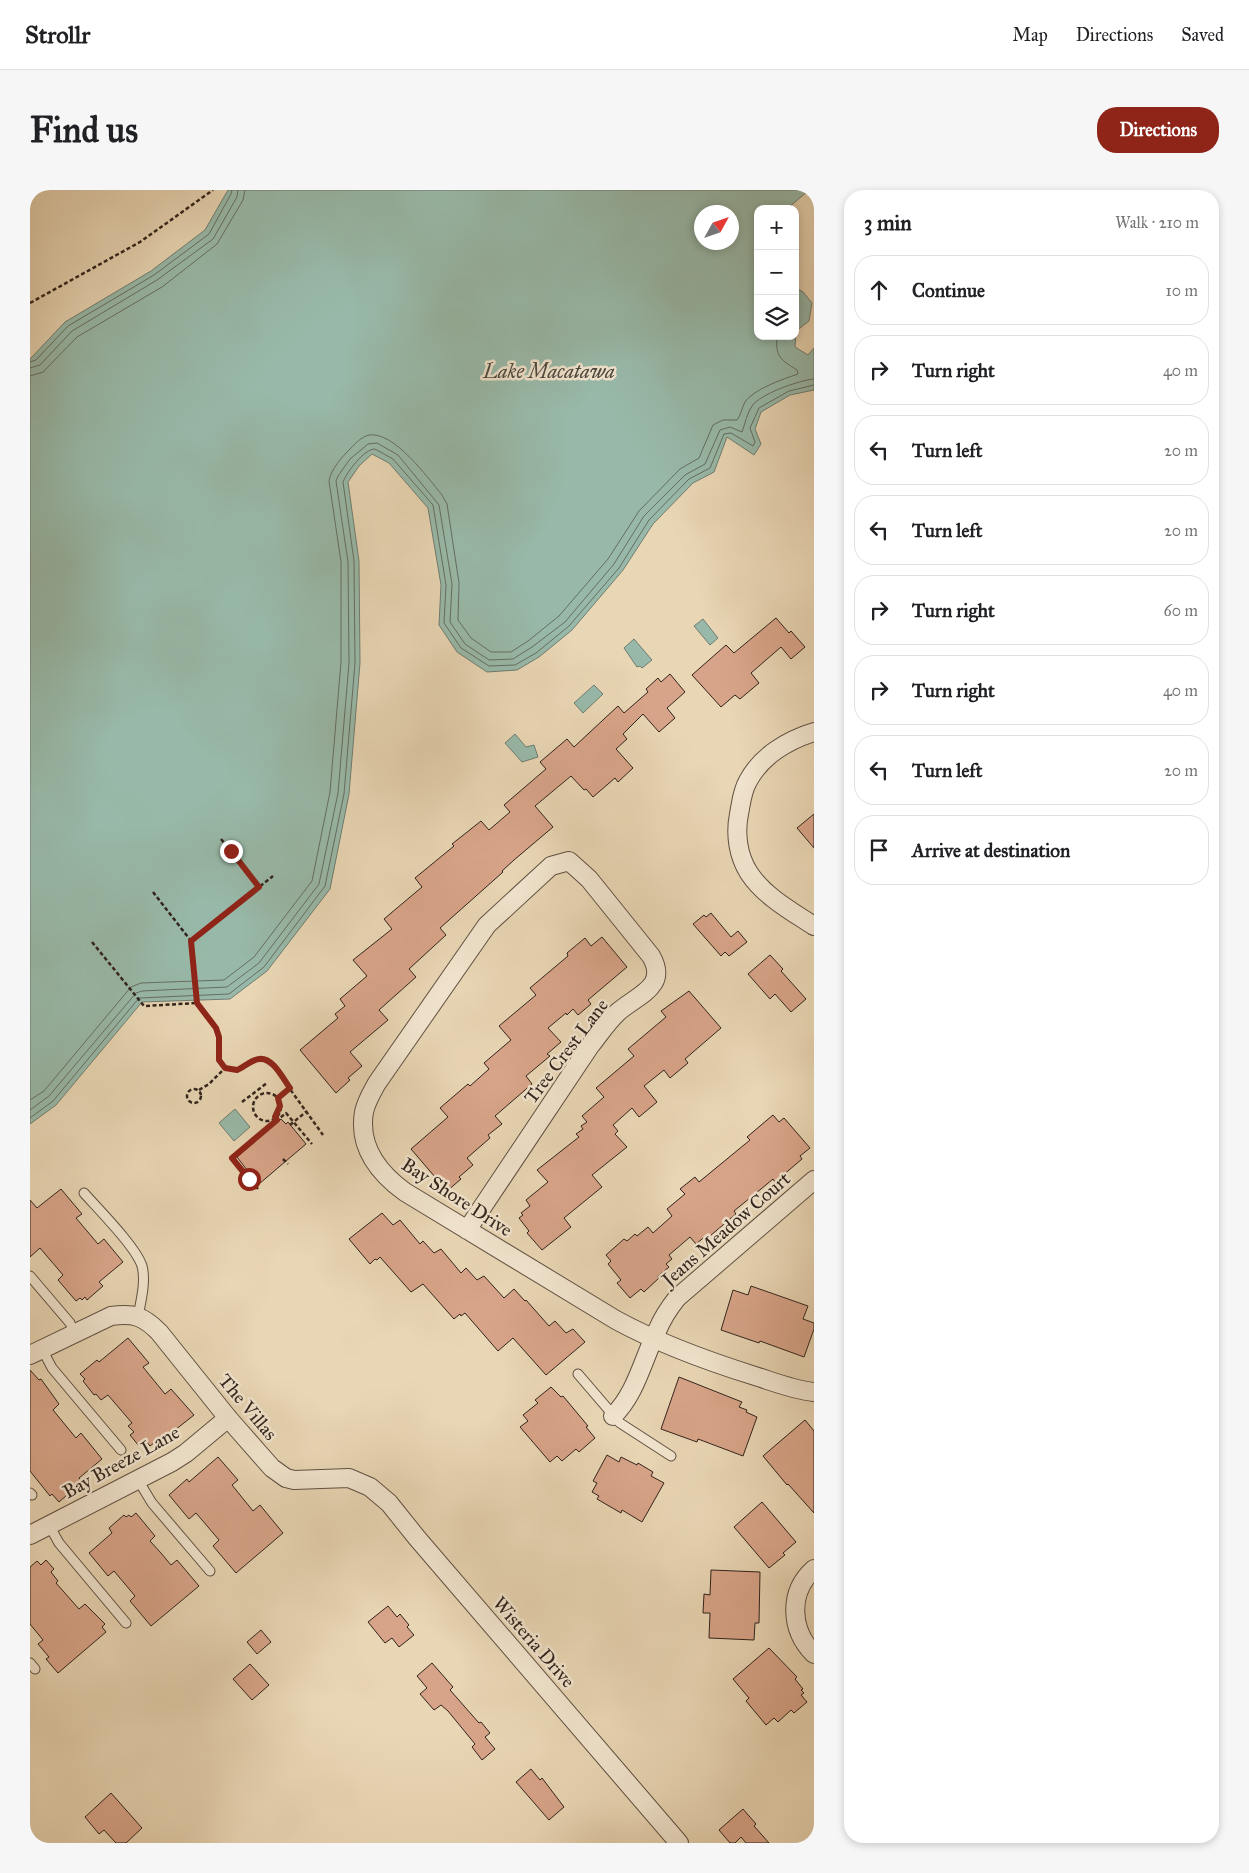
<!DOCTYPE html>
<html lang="en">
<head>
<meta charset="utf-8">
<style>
  :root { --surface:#fff; --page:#f6f6f6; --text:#202124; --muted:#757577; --line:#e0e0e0; --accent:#8f2418 }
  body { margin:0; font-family:"IM FELL Great Primer",serif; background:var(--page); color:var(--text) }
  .controls { position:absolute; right:15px; top:15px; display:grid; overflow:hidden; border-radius:10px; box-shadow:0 2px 8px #0003 }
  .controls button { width:45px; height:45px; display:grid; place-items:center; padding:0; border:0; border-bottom:1px solid var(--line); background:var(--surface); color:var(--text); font:25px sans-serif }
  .compass { position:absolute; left:664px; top:15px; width:45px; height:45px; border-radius:50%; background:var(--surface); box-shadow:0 2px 8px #0003; rotate:50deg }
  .stop { position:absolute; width:15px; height:15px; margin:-11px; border:4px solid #8f2418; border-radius:50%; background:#fff }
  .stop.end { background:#8f2418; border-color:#fff; box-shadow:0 1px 5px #0008 }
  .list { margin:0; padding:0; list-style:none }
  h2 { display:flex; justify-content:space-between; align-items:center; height:65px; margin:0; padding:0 20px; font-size:21px }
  h2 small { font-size:16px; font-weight:400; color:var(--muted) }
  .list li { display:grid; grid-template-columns:32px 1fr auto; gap:15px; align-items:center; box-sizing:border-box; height:70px; margin:0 10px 10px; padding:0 10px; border:1px solid var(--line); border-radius:20px }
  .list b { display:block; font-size:19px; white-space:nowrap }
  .list em { font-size:16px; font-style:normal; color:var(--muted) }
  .icon { flex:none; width:28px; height:28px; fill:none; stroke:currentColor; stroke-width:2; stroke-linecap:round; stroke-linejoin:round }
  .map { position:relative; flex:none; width:784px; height:1653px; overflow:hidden; border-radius:20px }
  header { display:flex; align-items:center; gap:30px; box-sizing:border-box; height:70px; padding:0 25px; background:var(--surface); border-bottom:1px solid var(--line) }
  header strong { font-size:24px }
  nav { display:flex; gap:28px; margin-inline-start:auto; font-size:18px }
  .intro { display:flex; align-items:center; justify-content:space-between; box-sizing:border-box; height:120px; padding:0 30px }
  h1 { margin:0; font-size:35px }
  .button { padding:12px 22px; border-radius:20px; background:var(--accent); color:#fff; font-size:18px; font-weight:700 }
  main { display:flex; gap:30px; padding:0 30px }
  aside { flex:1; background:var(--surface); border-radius:20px; box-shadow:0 2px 8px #0003 }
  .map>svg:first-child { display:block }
  .water { fill:#98b9a9; stroke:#6f7d71; fill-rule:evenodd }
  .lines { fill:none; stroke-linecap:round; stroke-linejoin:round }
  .shore { stroke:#646e62; stroke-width:1 }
  .building { fill:#d8a489; stroke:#31231c }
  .lane-casing { stroke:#5f5042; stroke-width:11 }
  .street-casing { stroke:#5f5042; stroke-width:20 }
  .path { stroke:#31231c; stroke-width:2.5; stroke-dasharray:4 2.5; stroke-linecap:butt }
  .lane { stroke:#f1e4ce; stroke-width:9 }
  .street { stroke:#f1e4ce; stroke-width:18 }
  .route { stroke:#8f2418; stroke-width:6 }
  .labels { text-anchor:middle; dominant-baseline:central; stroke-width:5; stroke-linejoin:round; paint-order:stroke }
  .street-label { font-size:19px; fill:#31231c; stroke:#f1e4ce }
  .water-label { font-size:20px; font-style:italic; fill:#4b483f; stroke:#f1e4ce }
</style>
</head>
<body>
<header>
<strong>Strollr</strong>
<nav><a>Map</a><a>Directions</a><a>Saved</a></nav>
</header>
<div class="intro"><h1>Find us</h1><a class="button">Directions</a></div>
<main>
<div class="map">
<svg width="784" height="1653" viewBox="0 0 784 1653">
  <rect width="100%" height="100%" fill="#e9d6b4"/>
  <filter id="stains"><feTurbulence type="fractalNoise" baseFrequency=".004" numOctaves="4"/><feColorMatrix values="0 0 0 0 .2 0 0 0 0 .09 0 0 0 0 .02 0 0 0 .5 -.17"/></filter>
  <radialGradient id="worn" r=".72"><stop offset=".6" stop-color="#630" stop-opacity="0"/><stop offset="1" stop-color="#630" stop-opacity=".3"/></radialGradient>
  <g class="water">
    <path d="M198,0H779L757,19H728L726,73L728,82V146H765V97L773,102L782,113L779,131L766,141L765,157L778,165L784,158V200L760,205L731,222L725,239L731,254L724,265L697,247L684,282L663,293L623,334L593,380L542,440L509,467L487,480L457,482L427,462L409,435L411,395L398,318L359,273L342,264L329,276L318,292L329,371L330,473L319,604L300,699L237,781L200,809L112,812L26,915L0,934V169L35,132L121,81L175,40ZM672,22H702V52H672Z"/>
    <path d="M673,429L688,448L680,455L664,436Z"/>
    <path d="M604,449L622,470L612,478L610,476L607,477L594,458Z"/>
    <path d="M564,495L573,504L553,523L544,513Z"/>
    <path d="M485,544L496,557L504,555L508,567L492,572L475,553Z"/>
    <path d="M205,919L220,937L204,951L189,933Z"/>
  </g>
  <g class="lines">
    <g class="shore">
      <path d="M0,172L6,170L38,136L124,85L179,44L201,4L202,0"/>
      <path d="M0,178L10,175L42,141L127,90L183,49L207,7L208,0"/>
      <path d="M0,186L13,182L47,147L132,97L187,54L213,10L215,0"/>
      <path d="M0,910L14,901L101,797L111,793L194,790L224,767L282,691L300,602L311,472V372L299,291C301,279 312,267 320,259C326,253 331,247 339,245C364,241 398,288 412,305L417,314L429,393L428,430L441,448L461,462H481L498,451L529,426L578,369L609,321L650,279L669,268L683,235L693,230H707C711,225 712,217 715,212C724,199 753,189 768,184L767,180C751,170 745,167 747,146"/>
      <path d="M0,920L19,906L106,803L112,801L197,797L229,773L289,694L308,603L319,473L318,372L306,291L308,286L320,269L338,254L347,253L368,265L409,315L422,394L420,432L435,454L459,470L483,469L502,457L535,432L584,374L614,326L655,285L675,274L690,240L700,237L712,242C715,234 717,223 722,216C730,204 770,190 784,189"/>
      <path d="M0,928L23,911L109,808L199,804L234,777L295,696L314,604L325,473L324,371L313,292C317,282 334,259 345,259L363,269L403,315L416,395L414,433L431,458L459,476L485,475L506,463L539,436L589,378L619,330L659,289L680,278L694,244L701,243L723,256L725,252L720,238L729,218L759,201L784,195"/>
    </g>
  </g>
  <g class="building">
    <path d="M746,428L759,443L761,441L775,457L761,469L751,457L721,483L729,493L710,509L705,505L691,517L662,485L696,455L704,463Z"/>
    <path d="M640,484L655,502L637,518L645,528L629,542L613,524L593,544L597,549L586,559L603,578L588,592L585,588L563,607L556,599L554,600L541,586L505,616L523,637L484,670L472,681L473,682L410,738L416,745L379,779L386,787L349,820L358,830L320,862L332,876L318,888L320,890L306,903L270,860L308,828L305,824L315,816L310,809L337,786L323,770L362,739L354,729L392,697L385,688L424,656L422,654L451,631L459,640L480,622L474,615L516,579L510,572L537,549L544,557L588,516L594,523L618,502L616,499L628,488L631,492Z"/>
    <path d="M784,624V658L767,638Z"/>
    <path d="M681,723L701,747L708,741L717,752L699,766L695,762L691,766L663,734L674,725L676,727Z"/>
    <path d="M572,747L597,777L558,810L561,814L548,825L543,819L537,825L536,823L518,838L531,852L517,864L520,866L496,886L502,894L465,926L472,934L458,945L460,948L437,968L443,975L429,987L431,989L417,1001L381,959L418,927L410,918L438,894L440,896L459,879L454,873L481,850L469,836L506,805L500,798L538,766L537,763L555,748L561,756Z"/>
    <path d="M740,765L753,779L751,781L776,809L761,822L745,804L740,809L718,784Z"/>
    <path d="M659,801L691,838L655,869L658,873L640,888L634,880L614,896L627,912L609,927L602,918L583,935L588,941L585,944L597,957L562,985L572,997L534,1028L541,1037L512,1060L497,1043L499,1041L489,1028L493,1025L491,1023L500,1016L496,1010L518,992L507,980L549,947L546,944L553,939L551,936L557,932L552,926L574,907L566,898L604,866L598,859L636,827L631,821Z"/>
    <path d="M743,925L749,932L754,928L780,958L770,966L772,969L745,992L743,989L731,999L704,1021L706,1024L680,1046L678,1044L666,1054L660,1047L639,1065L642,1069L636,1074L639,1077L628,1086L629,1088L614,1102L611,1099L600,1108L587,1093L591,1090L578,1074L581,1071L576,1065L594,1049L597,1051L605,1044L607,1046L618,1037L623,1043L642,1026L637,1019L655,1004L650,999L665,987L669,992L720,950L717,947Z"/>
    <path d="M251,929L256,934L258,932L276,954L229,994L227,993L207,967Z"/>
    <path d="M31,999L52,1024L46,1028L68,1054L74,1049L93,1072L69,1092L73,1096L57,1110L55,1107L52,1110L50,1108L46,1111L28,1090L33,1085L10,1058L0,1067V1010L7,1018Z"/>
    <path d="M352,1023L363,1035L370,1030L390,1054L393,1051L404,1063L411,1059L431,1083L436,1078L447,1090L454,1086L474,1108L484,1099L495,1111L496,1110L519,1136L525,1131L536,1143L543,1139L555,1152L516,1185L483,1148L468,1161L435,1123L431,1126L430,1124L424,1129L393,1094L381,1102L350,1067L347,1070L345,1069L340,1074L319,1049Z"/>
    <path d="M721,1096L778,1116L773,1129L784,1133V1139L774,1167L730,1151L729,1153L691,1140L703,1100L718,1105Z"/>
    <path d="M98,1148L119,1173L113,1177L135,1204L141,1199L164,1225L126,1255L124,1253L120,1256L115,1250L109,1256L100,1245L104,1242L98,1236L102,1233L78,1205L71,1210L66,1204L64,1205L53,1191L55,1189L50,1184L67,1170L69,1172Z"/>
    <path d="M0,1180L9,1190L11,1189L29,1214L23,1220L46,1248L51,1243L72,1269L49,1288L52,1292L29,1312L22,1304L20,1306L0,1281Z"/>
    <path d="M649,1187L712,1212L709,1217L717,1220L716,1222L727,1227L713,1266L668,1249L667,1252L631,1239Z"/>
    <path d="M521,1197L531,1207L533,1206L558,1236L556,1237L565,1248L549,1262L546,1259L532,1271L527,1266L520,1272L490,1237L498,1231L493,1225L508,1213L505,1210Z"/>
    <path d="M775,1230L784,1241V1323L758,1294L757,1295L733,1266Z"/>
    <path d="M577,1265L589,1272L591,1267L607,1275L608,1273L623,1282L621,1286L634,1293L612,1332L592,1320L591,1323L567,1309L569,1306L562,1302L567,1293L563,1291Z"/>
    <path d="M188,1267L208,1290L202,1295L223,1321L230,1315L253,1343L206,1383L183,1356L189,1350L178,1337L166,1323L159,1329L139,1305L157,1289L159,1292Z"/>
    <path d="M732,1312L766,1352L753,1363L755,1365L739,1378L704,1337Z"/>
    <path d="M106,1323L125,1346L120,1351L131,1363L141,1375L147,1370L169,1396L121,1436L100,1411L105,1406L84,1381L78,1386L59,1363L82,1343L79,1338L94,1325L96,1327L99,1325L101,1327Z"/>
    <path d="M16,1370L24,1379L21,1382L28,1391L26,1393L49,1419L55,1414L75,1434L72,1437L76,1442L28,1483L16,1469L19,1467L8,1454L13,1450L0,1434V1377L7,1371L11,1375Z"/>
    <path d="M681,1380L730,1382L729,1433H725L724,1450L679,1448L680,1423H673L674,1404L680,1405Z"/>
    <path d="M358,1416L367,1427L370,1424L379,1435L377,1437L384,1445L369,1457L362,1448L355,1453L338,1432Z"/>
    <path d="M231,1440L241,1452L227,1464L217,1452Z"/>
    <path d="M739,1458L767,1487L765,1489L773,1499L771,1500L774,1503L771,1505L777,1512L764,1523L761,1520L748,1532L744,1528L736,1535L716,1511L719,1508L703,1489Z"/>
    <path d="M402,1473L423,1497L420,1500L449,1533L451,1532L460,1543L455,1547L465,1559L452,1570L442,1557L445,1554L418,1521L411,1515L404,1520L390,1504L397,1498L387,1486Z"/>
    <path d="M220,1474L239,1495L222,1510L203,1489Z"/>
    <path d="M501,1579L510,1590L512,1588L534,1617L519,1630L486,1592Z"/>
    <path d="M81,1603L112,1638L96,1653H86L74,1640L69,1644L55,1627Z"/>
    <path d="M713,1619L726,1634L724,1636L739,1653H716L711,1647L705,1653H700L689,1640Z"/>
  </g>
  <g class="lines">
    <g class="lane-casing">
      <g id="lane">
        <path d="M54,1003C69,1020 106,1057 112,1076C116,1091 111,1111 108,1126"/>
        <path d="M0,1086L40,1133L45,1144"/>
        <path d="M12,1159L22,1178L91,1260"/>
        <path d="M548,1184L590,1233L641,1266"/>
        <path d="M108,1290L122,1313L180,1381"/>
        <path d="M0,1303L2,1305"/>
        <path d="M19,1335L29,1353L96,1433"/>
        <path d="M0,1473L5,1479"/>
      </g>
    </g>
    <g class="street-casing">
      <g id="street">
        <path d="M784,542C758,550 731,566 718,591C712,601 711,614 709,624C705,644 708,666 719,683C734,706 761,721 784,736"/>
        <path d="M437,1040L560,856C569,845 577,832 588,822C607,805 639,797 621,766L559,689L539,671L521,676L457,735L347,893C342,902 336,912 334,922C328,957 349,983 375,1002L586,1130C630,1154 677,1171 725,1186C744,1192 764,1200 784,1202"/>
        <path d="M0,1165L81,1126C104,1123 113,1126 129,1142L198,1228L242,1278L256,1288L264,1290L319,1288L340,1297L359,1313L387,1348L649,1653"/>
        <path d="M583,1226C606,1204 613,1169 627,1141C632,1129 639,1118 647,1108L784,990"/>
        <path d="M0,1345L142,1272L156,1263L198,1228"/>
        <path d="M784,1379C758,1402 760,1440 784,1464"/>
      </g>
    </g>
    <g class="path">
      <path d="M0,113L110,52L183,0"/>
      <path d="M191,649L229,697"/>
      <path d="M123,702L161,751"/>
      <path d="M62,752L114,816L167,813L161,751L243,686"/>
      <path d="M167,813C175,823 187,834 189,847C190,861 186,865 195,878L207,880C222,874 226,863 242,874L293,945"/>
      <circle cx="164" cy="906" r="7"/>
      <path d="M169,900L179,894L195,878"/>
      <circle cx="237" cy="917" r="14"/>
      <path d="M248,908L260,899"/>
      <path d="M212,912L237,893"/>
      <path d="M260,935L277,921"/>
      <path d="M253,969L258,974"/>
      <path d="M228,999L202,968L256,923L282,954"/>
    </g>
    <use href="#lane" class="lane"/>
    <use href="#street" class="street"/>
  </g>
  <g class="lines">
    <path class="route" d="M201,661L229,697L161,751L167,813L186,838L189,847V870L195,878L207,880C214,877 221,870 229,869C243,867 253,889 260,898L248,908L250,916L245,927L247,930L202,968L219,989"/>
  </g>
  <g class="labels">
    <g class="street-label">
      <text transform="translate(536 861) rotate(-53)">Tree Crest Lane</text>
      <text transform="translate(427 1007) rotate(33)">Bay Shore Drive</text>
      <text transform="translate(696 1039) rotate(-41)">Jeans Meadow Court</text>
      <text transform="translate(218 1217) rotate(50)">The Villas</text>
      <text transform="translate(91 1272) rotate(-29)">Bay Breeze Lane</text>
      <text transform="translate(504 1452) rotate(49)">Wisteria Drive</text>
    </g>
    <g class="water-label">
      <text x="519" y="181">Lake Macatawa</text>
    </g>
  </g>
  <rect width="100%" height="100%" filter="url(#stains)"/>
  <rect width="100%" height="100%" fill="url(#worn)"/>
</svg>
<div class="controls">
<button>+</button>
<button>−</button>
<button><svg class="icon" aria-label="layers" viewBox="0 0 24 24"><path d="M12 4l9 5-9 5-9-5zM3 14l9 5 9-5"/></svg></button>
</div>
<svg class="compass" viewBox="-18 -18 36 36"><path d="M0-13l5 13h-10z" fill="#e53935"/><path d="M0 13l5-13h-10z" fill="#757577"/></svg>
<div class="stop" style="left:219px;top:989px"></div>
<div class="stop end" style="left:201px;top:661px"></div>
</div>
<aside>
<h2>3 min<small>Walk · 210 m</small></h2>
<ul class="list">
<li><svg class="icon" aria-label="ahead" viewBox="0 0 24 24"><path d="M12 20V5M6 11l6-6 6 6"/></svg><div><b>Continue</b></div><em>10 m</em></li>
<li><svg class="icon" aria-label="right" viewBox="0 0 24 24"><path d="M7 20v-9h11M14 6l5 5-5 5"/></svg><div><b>Turn right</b></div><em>40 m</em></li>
<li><svg class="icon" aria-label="left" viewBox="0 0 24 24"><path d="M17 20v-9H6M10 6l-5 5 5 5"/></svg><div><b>Turn left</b></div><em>20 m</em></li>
<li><svg class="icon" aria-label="left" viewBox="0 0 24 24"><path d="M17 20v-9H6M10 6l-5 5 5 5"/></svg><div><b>Turn left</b></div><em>20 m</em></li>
<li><svg class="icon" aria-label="right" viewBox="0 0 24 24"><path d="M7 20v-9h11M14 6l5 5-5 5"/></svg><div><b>Turn right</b></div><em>60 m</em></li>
<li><svg class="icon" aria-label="right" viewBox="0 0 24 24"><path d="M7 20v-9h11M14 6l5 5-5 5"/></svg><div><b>Turn right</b></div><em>40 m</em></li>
<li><svg class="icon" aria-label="left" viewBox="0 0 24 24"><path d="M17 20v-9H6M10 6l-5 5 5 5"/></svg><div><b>Turn left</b></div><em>20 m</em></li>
<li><svg class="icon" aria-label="arrive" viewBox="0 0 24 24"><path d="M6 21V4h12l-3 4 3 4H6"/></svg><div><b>Arrive at destination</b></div></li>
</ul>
</aside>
</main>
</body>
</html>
